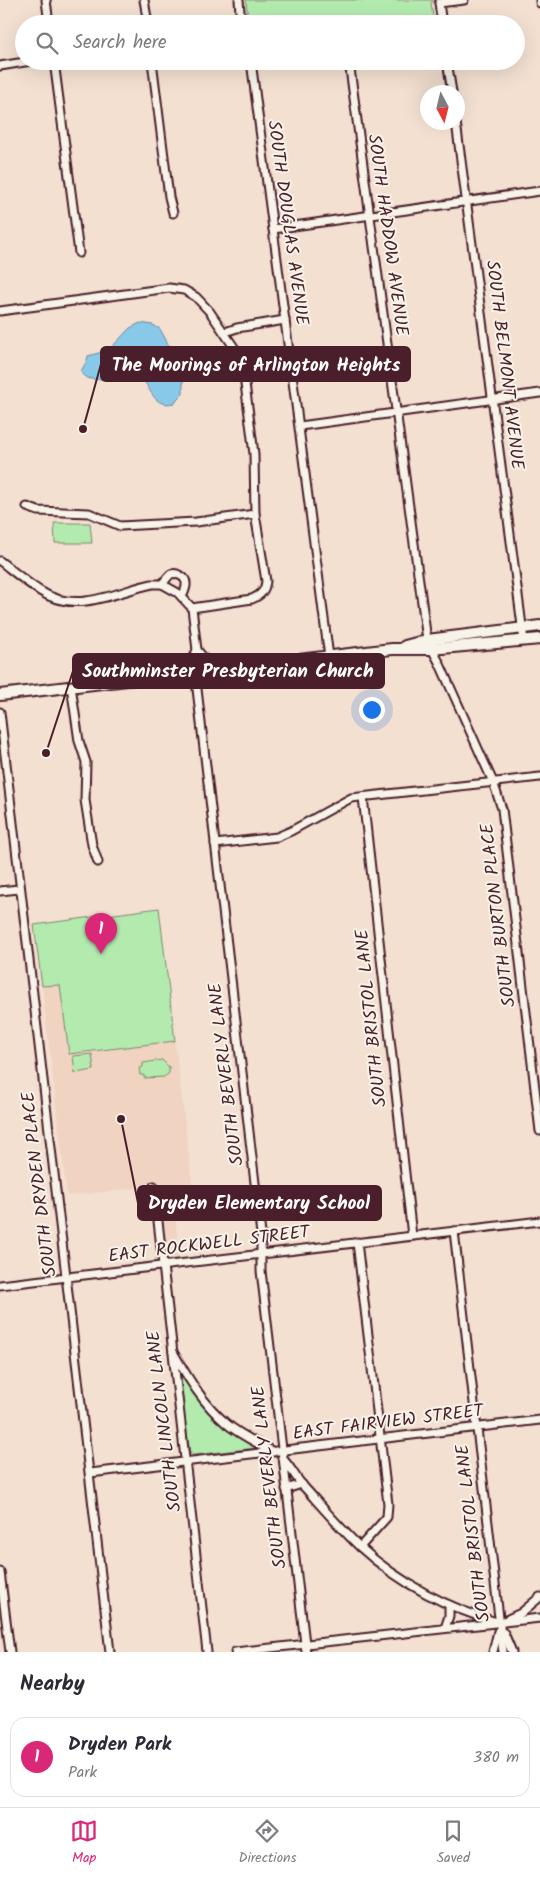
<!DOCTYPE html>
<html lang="en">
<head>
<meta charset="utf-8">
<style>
  :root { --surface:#fff; --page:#f7f7f7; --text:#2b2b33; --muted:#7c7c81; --line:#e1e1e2; --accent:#db2777 }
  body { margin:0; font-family:Kalam,sans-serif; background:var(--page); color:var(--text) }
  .compass { position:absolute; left:420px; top:85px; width:45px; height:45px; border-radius:50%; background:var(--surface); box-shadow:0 5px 20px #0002; rotate:173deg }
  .you { position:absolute; left:371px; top:709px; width:18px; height:18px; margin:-12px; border:4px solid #fff; border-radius:50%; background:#1a73e8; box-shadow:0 0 0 8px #1a73e833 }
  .badge { display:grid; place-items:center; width:32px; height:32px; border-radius:50%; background:var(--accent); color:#fff; font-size:16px; font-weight:700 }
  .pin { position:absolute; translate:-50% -41px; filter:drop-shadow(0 1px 2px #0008) }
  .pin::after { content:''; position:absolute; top:26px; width:18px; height:15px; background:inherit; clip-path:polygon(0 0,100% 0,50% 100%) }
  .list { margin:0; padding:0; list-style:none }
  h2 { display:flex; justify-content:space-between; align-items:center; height:65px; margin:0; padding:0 20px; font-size:21px }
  h2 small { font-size:16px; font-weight:400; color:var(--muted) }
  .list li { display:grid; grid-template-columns:32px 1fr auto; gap:15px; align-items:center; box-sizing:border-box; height:80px; margin:0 10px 10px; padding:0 10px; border:1px solid var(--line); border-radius:15px }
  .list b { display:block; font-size:19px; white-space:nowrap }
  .list p { margin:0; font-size:16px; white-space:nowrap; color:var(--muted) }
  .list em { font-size:16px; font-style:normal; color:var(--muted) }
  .icon { flex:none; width:28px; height:28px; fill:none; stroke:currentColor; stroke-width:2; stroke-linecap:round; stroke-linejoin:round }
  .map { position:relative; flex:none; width:540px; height:1652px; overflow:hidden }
  .search { position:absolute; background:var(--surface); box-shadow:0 5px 20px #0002; left:15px; right:15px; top:15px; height:55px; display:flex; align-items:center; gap:12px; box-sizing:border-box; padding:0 18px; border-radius:28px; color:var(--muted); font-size:19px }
  .sheet { height:155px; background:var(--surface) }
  nav { display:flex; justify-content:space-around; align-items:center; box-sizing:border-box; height:70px; border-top:1px solid var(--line); background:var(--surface); font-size:14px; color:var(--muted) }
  nav a { display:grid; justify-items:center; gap:2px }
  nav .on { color:var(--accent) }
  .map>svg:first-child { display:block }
  .built { fill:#f0d3c1 }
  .green { fill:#b3ebaf; stroke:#7e856d }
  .water { fill:#88c9e9; stroke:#6f859d }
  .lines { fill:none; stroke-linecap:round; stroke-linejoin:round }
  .minor-casing { stroke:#4a1f2b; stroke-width:11 }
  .secondary-casing { stroke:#4a1f2b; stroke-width:14 }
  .minor { stroke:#f7f3e8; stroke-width:7 }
  .secondary { stroke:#f7f3e8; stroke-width:10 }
  .labels { text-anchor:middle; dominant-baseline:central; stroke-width:4; stroke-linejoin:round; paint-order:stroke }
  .street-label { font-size:18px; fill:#4a1f2b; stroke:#f7f3e8 }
  .leader { fill:none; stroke:#4a1f2b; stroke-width:2 }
  .callout-dot { fill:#4a1f2b; stroke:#f7f3e8; stroke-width:2 }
  .callout { fill:#4a1f2b; stroke:#4a1f2b; stroke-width:2 }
  .callout-label { font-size:19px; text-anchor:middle; font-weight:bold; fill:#fff }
</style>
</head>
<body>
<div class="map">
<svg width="540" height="1652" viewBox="0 0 540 1652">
  <rect width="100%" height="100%" fill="#f3e0d1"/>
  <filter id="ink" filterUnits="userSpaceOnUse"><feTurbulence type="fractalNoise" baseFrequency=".02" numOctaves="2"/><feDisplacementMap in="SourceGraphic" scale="10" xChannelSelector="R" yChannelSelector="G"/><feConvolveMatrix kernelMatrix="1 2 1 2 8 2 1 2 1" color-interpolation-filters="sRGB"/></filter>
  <g filter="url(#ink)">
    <path class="built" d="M60,984L69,1054L175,1041L192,1183L172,1186L179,1257L165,1258L155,1186L67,1196L42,986Z"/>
    <g class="green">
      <path d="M246,0H433L431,3L434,24H259L258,19L248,20Z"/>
      <path d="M54,523H90L92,543H55Z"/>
      <path d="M159,908L175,1041L69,1054L60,985L42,986L34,925Z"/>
      <path d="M92,1054L94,1070L75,1073L73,1056Z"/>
      <path d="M162,1060L169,1067V1073L164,1077L144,1078V1075H140L139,1068L143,1067V1063Z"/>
      <path d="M181,1377L219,1424L256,1448L193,1455L190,1453L179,1378Z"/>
    </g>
    <path class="water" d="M140,323L153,325L160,329L166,340L171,351L180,364L183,377V394L174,403C152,408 152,388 139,375C125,374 101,381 91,379C86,378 84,375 81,372C83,366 87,363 88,356L109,350L130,328Z"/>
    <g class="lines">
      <g class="minor-casing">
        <g id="minor">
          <path d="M46,0L49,24"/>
          <path d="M144,0L148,24"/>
          <path d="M239,0L241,24"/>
          <path d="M540,0V3"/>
          <path d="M442,24L439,3L464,0"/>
          <path d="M54,61L79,253"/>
          <path d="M152,61L169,197L173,213"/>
          <path d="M251,61L329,657"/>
          <path d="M349,61L427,640L439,662L493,782L502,809L540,1131"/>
          <path d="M447,61L452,92"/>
          <path d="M0,66L31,61"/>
          <path d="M456,122L524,641"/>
          <path d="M273,229L540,191"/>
          <path d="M0,311L169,288L184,290L196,297L210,312L238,353L243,368L254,454L255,514L266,581C265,591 261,595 252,599L192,608"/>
          <path d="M225,332L237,328L285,320"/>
          <path d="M300,426L540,393"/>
          <path d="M27,507L38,511L89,513L120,526L196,522L255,514"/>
          <path d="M0,561C13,571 26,582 40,591C76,615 115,592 152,584H162L178,593L192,608L197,650L187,673"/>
          <path d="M162,584C165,581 168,576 171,574C174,573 176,573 179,575C190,579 186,589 182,597"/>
          <path d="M197,650L214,670"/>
          <path d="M195,672L261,1234V1271L306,1652"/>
          <path d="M71,686L79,741L86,762L85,800L92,845L98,862"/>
          <path d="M0,712L110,1652"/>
          <path d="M363,797L412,1236"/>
          <path d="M215,844L277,837L291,831L351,798L540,777"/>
          <path d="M0,891L19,889"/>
          <path d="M154,1186L207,1652"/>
          <path d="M454,1231L503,1652"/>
          <path d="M357,1242L388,1504L387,1517L360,1547"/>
          <path d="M0,1285L540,1221"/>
          <path d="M173,1352C188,1378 203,1404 227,1424C240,1435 258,1443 273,1452"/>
          <path d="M282,1458C291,1467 296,1479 305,1488C323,1508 341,1529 360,1547C399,1583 449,1609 500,1623"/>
          <path d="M90,1473L540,1420"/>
          <path d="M286,1489L302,1484"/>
          <path d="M0,1572L10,1652"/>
          <path d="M504,1621L521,1613L540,1597"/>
          <path d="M445,1628L449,1616V1605"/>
          <path d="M504,1633L512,1652"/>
          <path d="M235,1652L540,1618"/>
          <path d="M493,1652L498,1631"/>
        </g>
      </g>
      <g class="secondary-casing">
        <g id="secondary">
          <path d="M405,646L427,640L540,626"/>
          <path d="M0,695L392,649H431L540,639"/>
        </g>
      </g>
      <use href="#minor" class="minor"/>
      <use href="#secondary" class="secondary"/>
    </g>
  </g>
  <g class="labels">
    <g class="street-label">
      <text transform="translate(287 223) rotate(82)">SOUTH DOUGLAS AVENUE</text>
      <text transform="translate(387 235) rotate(82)">SOUTH HADDOW AVENUE</text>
      <text transform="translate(504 365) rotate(83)">SOUTH BELMONT AVENUE</text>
      <text transform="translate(499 915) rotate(-97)">SOUTH BURTON PLACE</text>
      <text transform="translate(372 1018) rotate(-96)">SOUTH BRISTOL LANE</text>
      <text transform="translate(227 1074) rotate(-97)">SOUTH BEVERLY LANE</text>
      <text transform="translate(40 1184) rotate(-97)">SOUTH DRYDEN PLACE</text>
      <text transform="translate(209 1245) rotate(-7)">EAST ROCKWELL STREET</text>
      <text transform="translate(165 1421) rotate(-97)">SOUTH LINCOLN LANE</text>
      <text transform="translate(388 1423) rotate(-7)">EAST FAIRVIEW STREET</text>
      <text transform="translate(270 1477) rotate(-97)">SOUTH BEVERLY LANE</text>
      <text transform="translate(474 1533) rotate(-97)">SOUTH BRISTOL LANE</text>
    </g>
  </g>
  <path class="leader" d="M83 429L101 364M46 753L73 671M121 1119L138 1203"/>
  <g class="callout-dot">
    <circle cx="83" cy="429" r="5"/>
    <circle cx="46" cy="753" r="5"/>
    <circle cx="121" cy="1119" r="5"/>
  </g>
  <g class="callout">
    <rect x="101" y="347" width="309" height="34" rx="5"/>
    <rect x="73" y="654" width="311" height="34" rx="5"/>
    <rect x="138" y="1186" width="243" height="34" rx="5"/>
  </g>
  <g class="callout-label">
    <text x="256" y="371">The Moorings of Arlington Heights</text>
    <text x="228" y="677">Southminster Presbyterian Church</text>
    <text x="259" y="1209">Dryden Elementary School</text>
  </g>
</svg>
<svg class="compass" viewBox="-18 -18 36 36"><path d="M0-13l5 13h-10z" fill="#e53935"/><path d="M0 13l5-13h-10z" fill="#7c7c81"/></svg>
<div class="you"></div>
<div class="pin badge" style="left:101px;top:954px">1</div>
<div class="search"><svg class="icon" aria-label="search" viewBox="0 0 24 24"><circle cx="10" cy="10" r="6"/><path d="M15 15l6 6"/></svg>Search here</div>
</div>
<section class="sheet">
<h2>Nearby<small></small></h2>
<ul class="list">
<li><span class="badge">1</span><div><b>Dryden Park</b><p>Park</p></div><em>380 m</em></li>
</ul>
</section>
<nav>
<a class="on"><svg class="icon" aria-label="map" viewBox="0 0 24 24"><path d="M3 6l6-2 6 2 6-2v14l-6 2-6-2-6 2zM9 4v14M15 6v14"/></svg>Map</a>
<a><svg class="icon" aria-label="directions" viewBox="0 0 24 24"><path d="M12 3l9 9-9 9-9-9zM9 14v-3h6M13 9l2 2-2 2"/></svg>Directions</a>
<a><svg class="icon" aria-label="saved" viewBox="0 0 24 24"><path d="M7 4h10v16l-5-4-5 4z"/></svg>Saved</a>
</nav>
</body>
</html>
